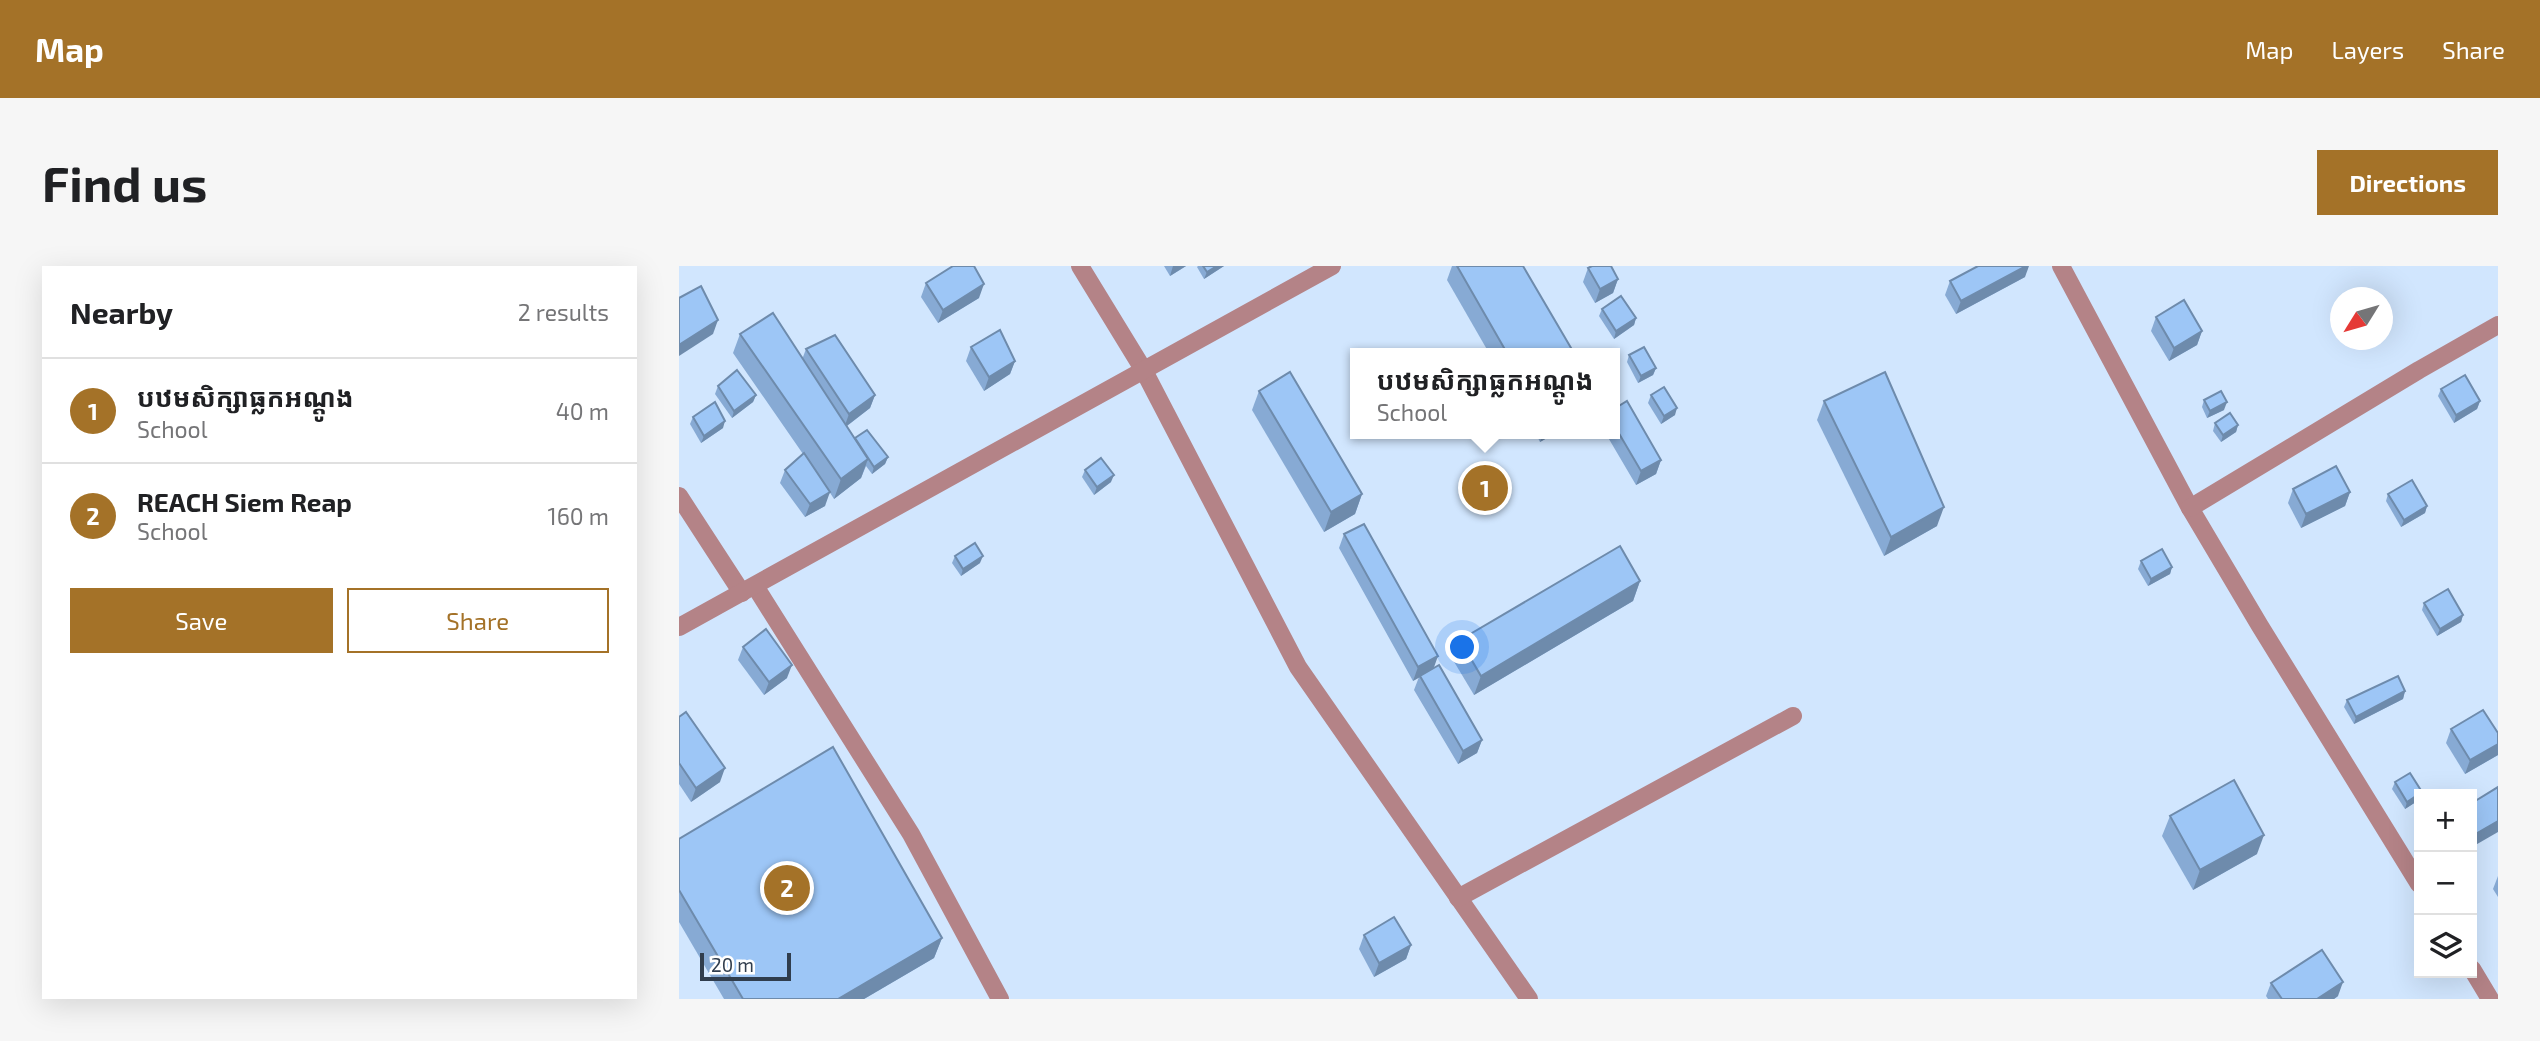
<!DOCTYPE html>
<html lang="en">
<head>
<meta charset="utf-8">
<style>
  :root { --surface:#fff; --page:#f6f6f6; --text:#202124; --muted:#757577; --line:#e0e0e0; --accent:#a47228 }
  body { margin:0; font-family:"Exo 2","Noto Sans Khmer",sans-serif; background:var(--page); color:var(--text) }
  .controls { position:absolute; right:21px; bottom:21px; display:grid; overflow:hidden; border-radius:0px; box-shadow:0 7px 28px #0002 }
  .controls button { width:63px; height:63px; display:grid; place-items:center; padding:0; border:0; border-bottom:2px solid var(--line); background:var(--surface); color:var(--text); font:35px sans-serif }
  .compass { position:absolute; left:1651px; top:21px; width:63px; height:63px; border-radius:50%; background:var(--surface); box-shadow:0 7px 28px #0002; rotate:233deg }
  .scale { position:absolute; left:21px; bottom:18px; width:91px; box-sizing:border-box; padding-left:7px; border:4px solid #303d4d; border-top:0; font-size:19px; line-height:24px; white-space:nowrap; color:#303d4d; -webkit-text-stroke:5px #fff; paint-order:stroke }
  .you { position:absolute; left:784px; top:382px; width:24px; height:24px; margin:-18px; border:5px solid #fff; border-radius:50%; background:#1a73e8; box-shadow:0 0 0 10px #1a73e833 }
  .badge { display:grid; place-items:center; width:46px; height:46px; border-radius:50%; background:var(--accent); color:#fff; font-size:23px; font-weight:700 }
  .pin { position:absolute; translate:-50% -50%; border:4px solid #fff; box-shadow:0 2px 7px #0006 }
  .popup { position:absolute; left:671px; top:82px; width:270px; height:91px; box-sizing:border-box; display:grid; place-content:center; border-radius:0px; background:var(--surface); filter:drop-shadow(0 2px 5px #0005); font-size:23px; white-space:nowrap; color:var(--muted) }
  .popup b { font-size:26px; color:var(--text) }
  .popup::after { content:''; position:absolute; left:50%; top:100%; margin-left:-14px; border:14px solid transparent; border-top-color:var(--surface) }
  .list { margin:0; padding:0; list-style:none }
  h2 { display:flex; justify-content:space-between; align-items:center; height:91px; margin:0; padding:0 28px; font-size:30px }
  h2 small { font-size:23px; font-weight:400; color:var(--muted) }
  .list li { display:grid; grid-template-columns:46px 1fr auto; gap:21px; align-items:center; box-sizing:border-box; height:105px; padding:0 28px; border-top:2px solid var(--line) }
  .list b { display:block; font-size:26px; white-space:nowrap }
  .list p { margin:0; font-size:23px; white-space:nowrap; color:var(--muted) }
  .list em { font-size:23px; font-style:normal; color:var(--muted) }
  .actions { display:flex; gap:14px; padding:21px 28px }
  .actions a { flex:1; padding:16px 0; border:2px solid var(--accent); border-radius:0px; text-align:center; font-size:24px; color:var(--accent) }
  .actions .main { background:var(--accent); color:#fff }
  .icon { flex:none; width:38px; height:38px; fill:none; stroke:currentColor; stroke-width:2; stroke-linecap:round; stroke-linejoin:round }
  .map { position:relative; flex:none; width:1819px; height:733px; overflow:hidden; border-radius:0px }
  header { display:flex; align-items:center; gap:42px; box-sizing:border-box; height:98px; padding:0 35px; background:var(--accent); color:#fff }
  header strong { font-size:33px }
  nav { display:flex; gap:38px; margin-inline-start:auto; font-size:24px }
  .intro { display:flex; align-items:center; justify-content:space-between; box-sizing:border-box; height:168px; padding:0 42px }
  h1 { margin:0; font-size:49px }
  .button { padding:18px 32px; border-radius:0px; background:var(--accent); color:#fff; font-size:24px; font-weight:700 }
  main { display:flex; gap:42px; padding:0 42px }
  aside { flex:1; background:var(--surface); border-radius:0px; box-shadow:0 7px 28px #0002 }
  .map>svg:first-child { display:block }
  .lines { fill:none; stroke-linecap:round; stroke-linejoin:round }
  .minor { stroke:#b48387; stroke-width:18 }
  .wall { fill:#87aad4 }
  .shaded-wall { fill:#6e8bac }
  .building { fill:#9dc6f6; stroke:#6e8bac; stroke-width:2 }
</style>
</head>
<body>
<header>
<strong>Map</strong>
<nav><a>Map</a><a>Layers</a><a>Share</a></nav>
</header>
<div class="intro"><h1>Find us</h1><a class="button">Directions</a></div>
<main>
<aside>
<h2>Nearby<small>2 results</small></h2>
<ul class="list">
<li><span class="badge">1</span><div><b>បឋមសិក្សាធ្លកអណ្តូង</b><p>School</p></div><em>40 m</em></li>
<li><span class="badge">2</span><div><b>REACH Siem Reap</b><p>School</p></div><em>160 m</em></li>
</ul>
<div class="actions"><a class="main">Save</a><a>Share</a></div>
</aside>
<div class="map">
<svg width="1819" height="733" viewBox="0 0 1819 733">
  <rect width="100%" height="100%" fill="#d1e6fe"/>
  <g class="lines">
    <g class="minor">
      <path d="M401,0L464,103L619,401L850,733"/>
      <path d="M1382,0L1511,242L1581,360L1740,618"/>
      <path d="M0,230L63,327"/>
      <path d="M1511,242L1740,104L1819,59"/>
      <path d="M76,320L232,568L321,733"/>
      <path d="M0,361L653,0"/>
      <path d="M779,632L1114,450"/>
      <path d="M1793,703L1811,733"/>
    </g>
  </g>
  <g class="wall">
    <path d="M485,0H507L491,10Z"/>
    <path d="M519,0H545L525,13L518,1Z"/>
    <path d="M773,0H844L895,87H810L768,14Z"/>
    <path d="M909,2L939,13L934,27L916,37L904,16Z"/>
    <path d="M1346,11L1277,48L1266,29L1271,15Z"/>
    <path d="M247,17L300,32L259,57L242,31Z"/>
    <path d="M923,43L957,52L955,59L935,73L920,50Z"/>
    <path d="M1477,51L1523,65L1518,79L1490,95L1472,65Z"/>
    <path d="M61,68L124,91L127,83L196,129L191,142L168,160L176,172L209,191L206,198L193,208L187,200L182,212L155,233L148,222L146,240L126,251L101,217L106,204L124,188L54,87Z"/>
    <path d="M292,81L336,95L331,108L305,125L287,95Z"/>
    <path d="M950,89L977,102L974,109L959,117L948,96Z"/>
    <path d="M39,120L77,129L74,136L53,152L36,128Z"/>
    <path d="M1762,123L1801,135L1798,143L1775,157L1759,130Z"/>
    <path d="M580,125L683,228L676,248L645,266L573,144Z"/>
    <path d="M972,129L996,149L982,158L969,137Z"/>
    <path d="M1525,134L1545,144L1528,152L1523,141Z"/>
    <path d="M1145,135L1258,260L1205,290L1138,154Z"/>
    <path d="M935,143L982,194L977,208L957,219L927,168H935Z"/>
    <path d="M14,151L44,162L22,177L11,158Z"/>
    <path d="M1536,157L1559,159L1557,166L1542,176L1534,165Z"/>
    <path d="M857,168H875L861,176Z"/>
    <path d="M406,204L432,216L415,229L403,211Z"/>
    <path d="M1614,223L1671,226L1666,240L1622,262L1609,237Z"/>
    <path d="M1709,228L1748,240L1746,247L1722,261L1707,235Z"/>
    <path d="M665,268L754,403L803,474L798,487L779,498L735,424L740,411L734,415L660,282Z"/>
    <path d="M276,290L301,297L282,310L273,297Z"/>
    <path d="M1462,295L1493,301L1491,308L1469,320L1459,303Z"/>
    <path d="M961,315L954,335L795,429L774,394L781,374Z"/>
    <path d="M1745,337L1784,349L1782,356L1758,370L1743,344Z"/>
    <path d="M64,381L108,412L85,429L59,394Z"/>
    <path d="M1726,425L1724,433L1675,458L1665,441L1668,434Z"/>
    <path d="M0,451L41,516L12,536L0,518Z"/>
    <path d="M1772,463L1819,467V489L1786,508L1767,477Z"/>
    <path d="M1716,516L1742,528L1740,534L1726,543L1713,523Z"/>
    <path d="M1491,550L1578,588L1514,624L1483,570Z"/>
    <path d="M0,573L263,672L255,692L185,733H45L0,656Z"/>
    <path d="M1819,610V631L1814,623Z"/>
    <path d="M685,669L732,679L727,693L695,711L680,683Z"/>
    <path d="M1592,717L1659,730L1655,733H1589L1587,730Z"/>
  </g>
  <g class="shaded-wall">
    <path d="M494,0H507L491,10Z"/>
    <path d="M538,0H545L525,13L528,6Z"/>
    <path d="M1347,0H1350L1346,11L1277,48L1282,35Z"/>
    <path d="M939,13L934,27L916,37L921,23Z"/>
    <path d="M305,18L300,32L259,57L264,44Z"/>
    <path d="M957,52L955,59L935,73L937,65Z"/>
    <path d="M39,54L34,68L0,90V79Z"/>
    <path d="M1523,65L1518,79L1490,95L1495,82Z"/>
    <path d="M336,95L331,108L305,125L310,111Z"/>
    <path d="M977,102L974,109L959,117L962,110Z"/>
    <path d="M77,129L74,136L53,152L55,145Z"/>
    <path d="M196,129L191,142L165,162L170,148Z"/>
    <path d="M1801,135L1798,143L1775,157L1777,149Z"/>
    <path d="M1548,136L1545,144L1528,152L1531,145Z"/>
    <path d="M998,142L996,149L982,158L985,150Z"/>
    <path d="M46,155L44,162L22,177L25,170Z"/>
    <path d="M1559,159L1557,166L1542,176L1544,169Z"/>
    <path d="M864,168H875L861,176Z"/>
    <path d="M209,191L206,198L193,208L195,201Z"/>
    <path d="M189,193L182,212L155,233L162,213Z"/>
    <path d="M982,194L977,208L957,219L962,205Z"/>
    <path d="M435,209L432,216L415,229L418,221Z"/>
    <path d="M151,226L146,240L126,251L131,238Z"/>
    <path d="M1671,226L1666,240L1622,262L1627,248Z"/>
    <path d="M683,228L676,248L645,266L652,246Z"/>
    <path d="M1748,240L1746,247L1722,261L1725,254Z"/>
    <path d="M1265,241L1258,260L1205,290L1212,271Z"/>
    <path d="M304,290L301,297L282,310L284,303Z"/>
    <path d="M1493,301L1491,308L1469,320L1472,313Z"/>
    <path d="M961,315L954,335L795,429L802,410Z"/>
    <path d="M1784,349L1782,356L1758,370L1761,363Z"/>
    <path d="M759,390L754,404L734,415L739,401Z"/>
    <path d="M113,399L108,412L85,429L90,416Z"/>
    <path d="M1726,425L1724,433L1675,458L1677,451Z"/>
    <path d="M803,474L798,487L779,498L784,485Z"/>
    <path d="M1819,478V489L1786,508L1791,494Z"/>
    <path d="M46,502L41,516L12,536L17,522Z"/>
    <path d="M1743,526L1742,528H1740V534L1726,543L1728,536Z"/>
    <path d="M1819,555V566L1793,581V570Z"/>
    <path d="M1585,569L1578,588L1514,624L1521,604Z"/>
    <path d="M263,672L255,692L185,733H159Z"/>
    <path d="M732,679L727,693L695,711L700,697Z"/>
    <path d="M1664,716L1659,730L1655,733H1638Z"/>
  </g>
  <g class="building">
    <path d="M274,0H295L305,18L264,44L247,17Z"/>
    <path d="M524,0H538L528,6Z"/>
    <path d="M778,0H844L895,87H828Z"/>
    <path d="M913,0H932L939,13L921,23L909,2Z"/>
    <path d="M1299,0H1347L1282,35L1271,15Z"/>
    <path d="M22,20L39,54L0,79V32Z"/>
    <path d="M942,30L957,52L937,65L923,43Z"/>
    <path d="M1505,34L1523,65L1495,82L1477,51Z"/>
    <path d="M94,47L189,193L162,213L61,68Z"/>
    <path d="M321,64L336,95L310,111L292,81Z"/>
    <path d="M156,69L196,129L170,148L127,83Z"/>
    <path d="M965,81L977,102L962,110L950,89Z"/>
    <path d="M58,104L77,129L55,145L39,120Z"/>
    <path d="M611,106L683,228L652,246L580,125Z"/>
    <path d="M1206,106L1265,241L1212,271L1145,135Z"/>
    <path d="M1786,109L1801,135L1777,149L1762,123Z"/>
    <path d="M985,121L998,142L985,150L972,129Z"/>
    <path d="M1542,125L1548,136L1531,145L1525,134Z"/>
    <path d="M948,135L982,194L962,205L935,159V143Z"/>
    <path d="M36,136L46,155L25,170L14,151Z"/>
    <path d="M1551,147L1559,159L1544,169L1536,157Z"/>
    <path d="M188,164L209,191L195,201L176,172Z"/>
    <path d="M125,187L151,226L131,238L106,204Z"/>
    <path d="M422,192L435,209L418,221L406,204Z"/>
    <path d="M1657,200L1671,226L1627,248L1614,223Z"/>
    <path d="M1733,214L1748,240L1725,254L1709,228Z"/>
    <path d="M685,258L759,390L739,401L665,268Z"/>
    <path d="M296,277L304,290L284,303L276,290Z"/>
    <path d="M941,280L961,315L802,410L781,374Z"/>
    <path d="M1483,283L1493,301L1472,313L1462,295Z"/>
    <path d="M1769,323L1784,349L1761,363L1745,337Z"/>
    <path d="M87,363L113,399L90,416L64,381Z"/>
    <path d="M760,399L803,474L784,485L741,410Z"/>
    <path d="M1719,410L1726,425L1677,451L1668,434Z"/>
    <path d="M1804,444L1819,467V478L1791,494L1772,463Z"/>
    <path d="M7,446L46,502L17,522L0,497V451Z"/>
    <path d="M154,481L263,672L159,733H64L0,624V573Z"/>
    <path d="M1731,507L1743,526L1728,536L1716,516Z"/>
    <path d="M1555,514L1585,569L1521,604L1491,550Z"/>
    <path d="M1819,521V555L1793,570V537Z"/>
    <path d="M715,651L732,679L700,697L685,669Z"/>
    <path d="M1643,684L1664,716L1638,733H1603L1592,717Z"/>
  </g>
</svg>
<div class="controls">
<button>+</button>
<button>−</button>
<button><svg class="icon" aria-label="layers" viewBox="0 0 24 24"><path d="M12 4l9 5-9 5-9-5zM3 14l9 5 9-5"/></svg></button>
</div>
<svg class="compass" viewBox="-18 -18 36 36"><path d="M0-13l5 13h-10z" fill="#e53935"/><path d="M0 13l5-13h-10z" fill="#757577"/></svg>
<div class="scale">20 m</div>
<div class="you"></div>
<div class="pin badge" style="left:806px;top:222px">1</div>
<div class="popup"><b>បឋមសិក្សាធ្លកអណ្តូង</b>School</div>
<div class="pin badge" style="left:108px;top:622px">2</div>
</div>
</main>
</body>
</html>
